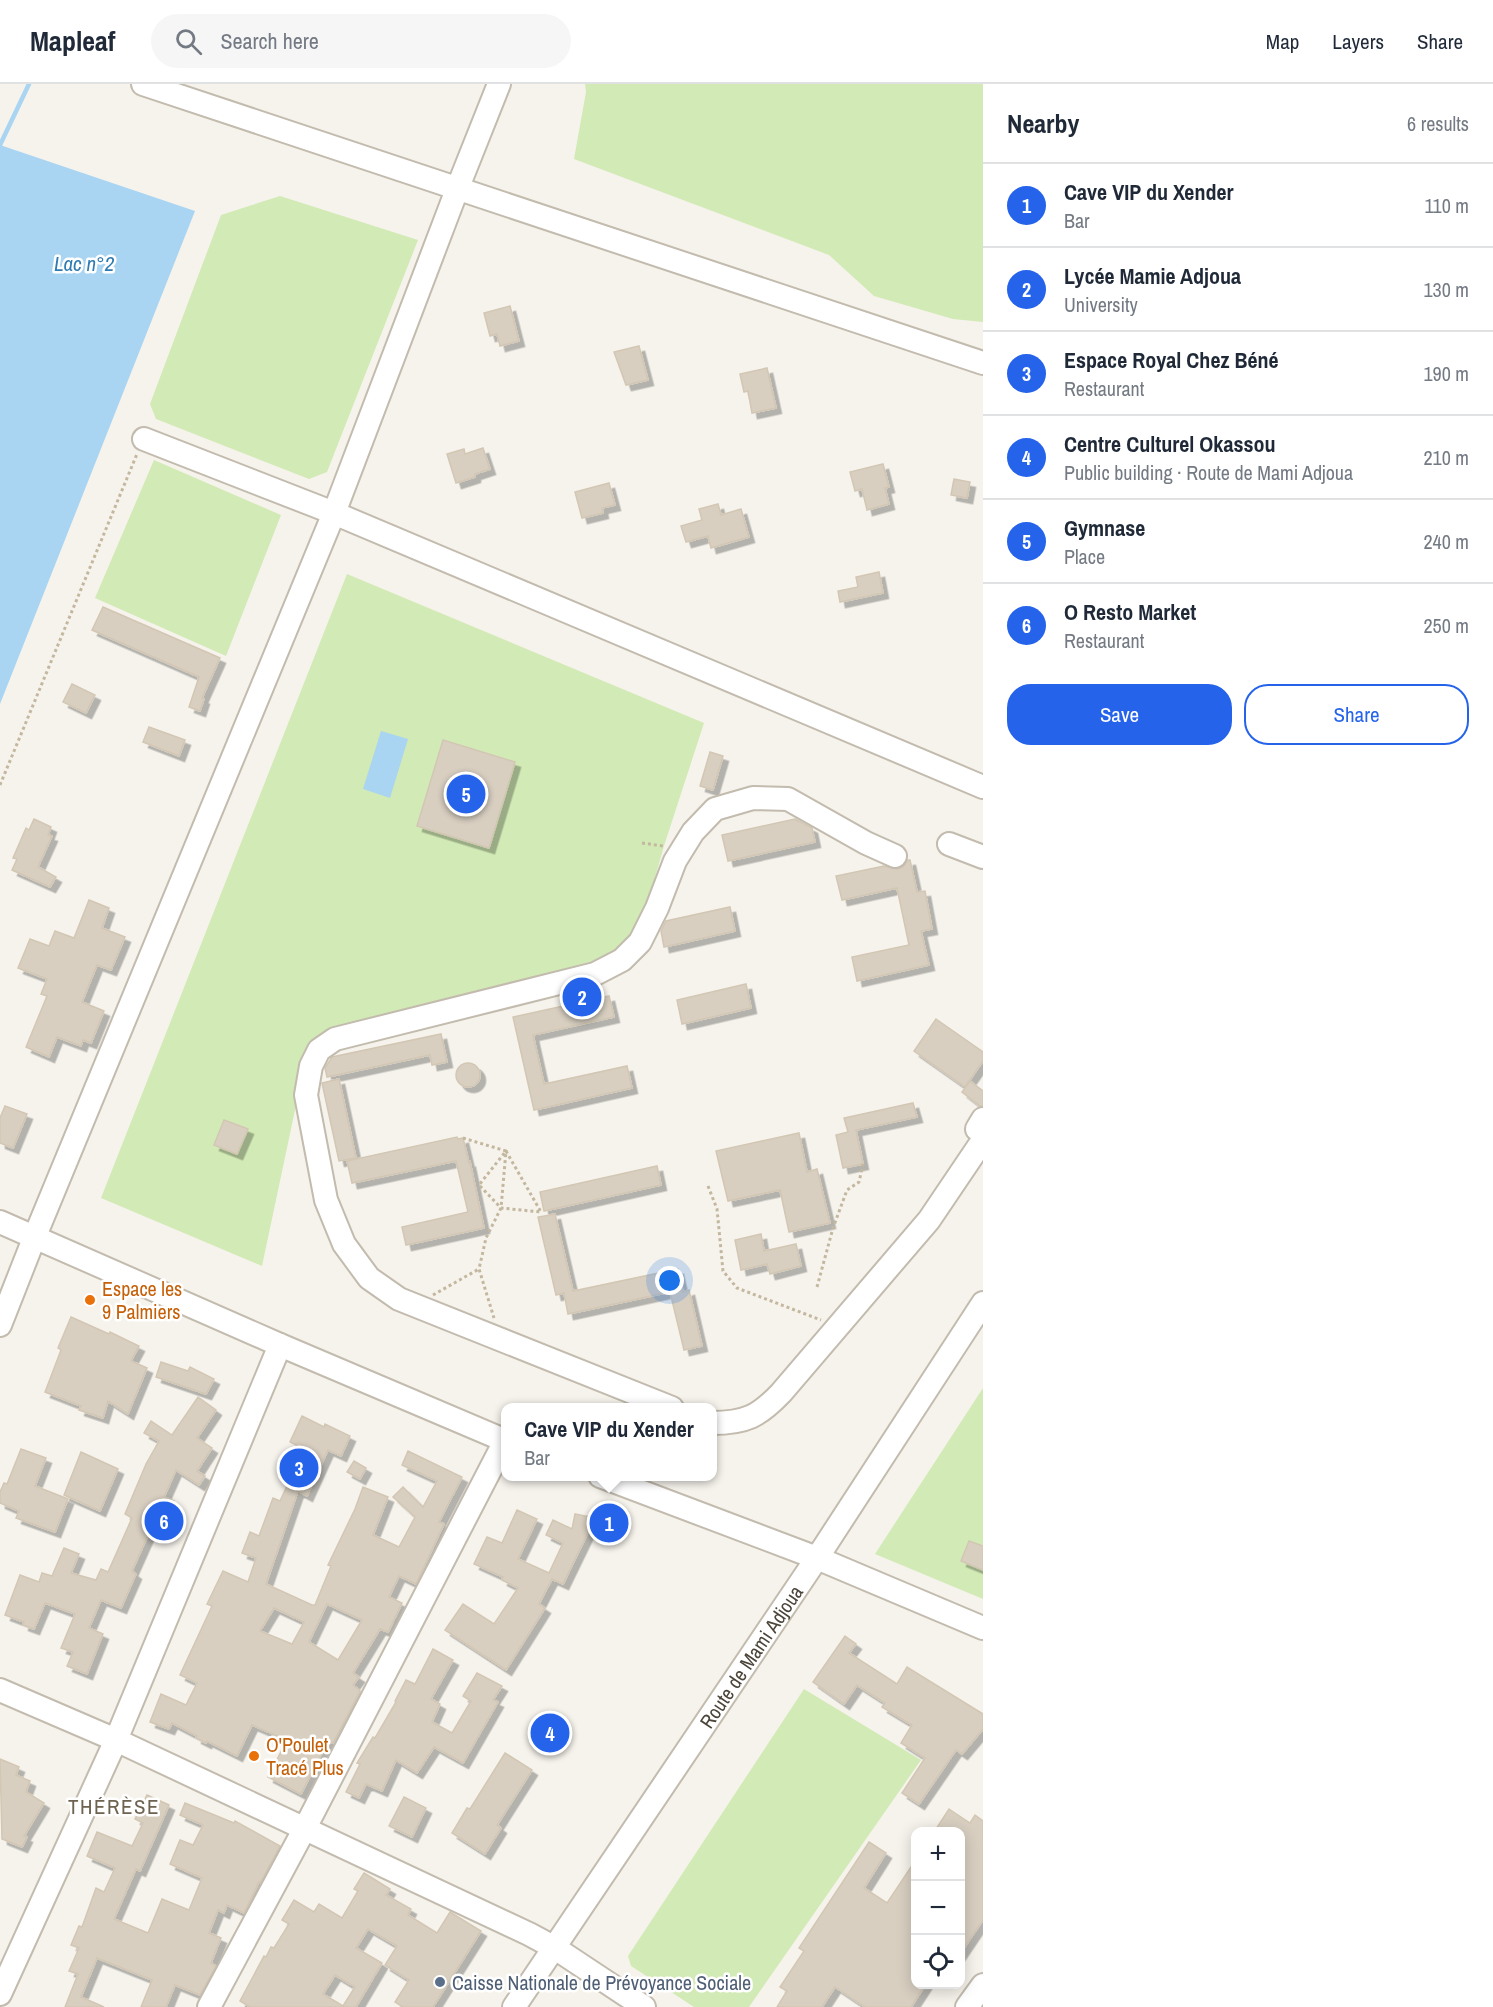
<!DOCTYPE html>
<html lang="en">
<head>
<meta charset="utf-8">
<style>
  :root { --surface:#fff; --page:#f6f6f7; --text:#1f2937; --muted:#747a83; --line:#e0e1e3; --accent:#2563eb }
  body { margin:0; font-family:"Archivo Narrow",sans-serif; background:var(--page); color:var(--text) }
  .controls { position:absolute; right:18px; bottom:18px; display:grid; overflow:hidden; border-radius:12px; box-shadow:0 3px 15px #0003 }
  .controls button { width:54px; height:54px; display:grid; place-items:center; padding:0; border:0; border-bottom:2px solid var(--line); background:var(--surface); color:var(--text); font:30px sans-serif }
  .you { position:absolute; left:670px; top:1197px; width:21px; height:21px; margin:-15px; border:4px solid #fff; border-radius:50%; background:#1a73e8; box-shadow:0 0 0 9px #1a73e833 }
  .badge { display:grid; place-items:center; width:39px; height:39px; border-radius:50%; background:var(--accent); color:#fff; font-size:20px; font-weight:700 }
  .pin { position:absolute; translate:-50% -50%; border:3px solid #fff; box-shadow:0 2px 6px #0006 }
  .popup { position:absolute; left:501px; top:1319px; width:216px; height:78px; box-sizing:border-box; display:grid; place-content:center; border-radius:12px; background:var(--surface); filter:drop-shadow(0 2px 4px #0005); font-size:20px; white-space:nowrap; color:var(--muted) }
  .popup b { font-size:22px; color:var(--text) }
  .popup::after { content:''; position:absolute; left:50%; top:100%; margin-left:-12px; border:12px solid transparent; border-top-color:var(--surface) }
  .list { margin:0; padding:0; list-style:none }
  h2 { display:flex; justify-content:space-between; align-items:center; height:78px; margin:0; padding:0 24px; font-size:26px }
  h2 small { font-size:20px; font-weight:400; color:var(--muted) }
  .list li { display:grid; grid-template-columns:39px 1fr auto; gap:18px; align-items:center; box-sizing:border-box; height:84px; padding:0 24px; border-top:2px solid var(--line) }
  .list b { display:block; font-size:22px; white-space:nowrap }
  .list p { margin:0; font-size:20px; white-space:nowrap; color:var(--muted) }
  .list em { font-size:20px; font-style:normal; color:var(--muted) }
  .actions { display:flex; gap:12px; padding:18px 24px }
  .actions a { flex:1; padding:14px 0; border:2px solid var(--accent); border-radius:24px; text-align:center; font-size:21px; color:var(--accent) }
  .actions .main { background:var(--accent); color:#fff }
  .icon { flex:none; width:33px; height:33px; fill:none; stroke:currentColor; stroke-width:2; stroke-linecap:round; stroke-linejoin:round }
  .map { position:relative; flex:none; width:983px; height:1923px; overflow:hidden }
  header { display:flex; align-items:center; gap:36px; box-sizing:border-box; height:84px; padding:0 30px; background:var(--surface); border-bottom:2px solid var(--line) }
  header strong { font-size:28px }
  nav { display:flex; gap:33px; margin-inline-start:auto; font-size:21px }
  .search { width:420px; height:54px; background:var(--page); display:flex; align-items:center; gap:15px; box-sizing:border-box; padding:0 21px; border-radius:33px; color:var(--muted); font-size:22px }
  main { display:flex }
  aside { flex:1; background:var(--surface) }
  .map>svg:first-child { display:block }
  .green { fill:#d2eab5 }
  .water { fill:#a9d4f2 }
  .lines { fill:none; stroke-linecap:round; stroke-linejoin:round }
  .stream { stroke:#a9d4f2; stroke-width:4.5 }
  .building { fill:#d8cfc1; stroke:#d3c7b4; stroke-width:1.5; fill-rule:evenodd; filter:url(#shadow) }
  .minor-casing { stroke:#c2bbae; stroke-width:26 }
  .path { stroke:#c4b79f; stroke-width:3; stroke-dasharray:3 3; stroke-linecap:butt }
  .minor { stroke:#fff; stroke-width:22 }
  .food-dot { fill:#e8710a; stroke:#fff; stroke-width:2 }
  .service-dot { fill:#5c6f8a; stroke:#fff; stroke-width:2 }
  .labels { text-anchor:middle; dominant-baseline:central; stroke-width:5; stroke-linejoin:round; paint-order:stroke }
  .food-label { font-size:20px; fill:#c56008; stroke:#fff; text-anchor:start }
  .street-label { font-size:20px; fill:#4b4439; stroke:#fff }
  .service-label { font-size:20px; fill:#4e5e75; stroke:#fff; text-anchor:start }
  .water-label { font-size:21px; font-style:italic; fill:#2e7ab2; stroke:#fff }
  .neighbourhood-label { font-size:21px; letter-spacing:1.5px; fill:#6e6250; stroke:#fff }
</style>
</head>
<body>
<header>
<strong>Mapleaf</strong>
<div class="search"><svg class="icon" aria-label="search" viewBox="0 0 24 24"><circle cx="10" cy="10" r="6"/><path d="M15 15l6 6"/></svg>Search here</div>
<nav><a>Map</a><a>Layers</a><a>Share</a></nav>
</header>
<main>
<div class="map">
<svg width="983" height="1923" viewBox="0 0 983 1923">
  <defs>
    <filter id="shadow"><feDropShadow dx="5.5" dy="5.5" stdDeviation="0" flood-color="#0004"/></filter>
  </defs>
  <rect width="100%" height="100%" fill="#f6f3ec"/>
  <g class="green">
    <path d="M585,0H983V238L953,235L874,212L829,171L574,75L586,8Z"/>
    <path d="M280,112L418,156L327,388L309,395L156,335L150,320L221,131Z"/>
    <path d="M154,376L281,431L226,572L95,514Z"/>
    <path d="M347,490L704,639L664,762L643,836L633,854L618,868L593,882L332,947L298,1012L262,1182L101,1114Z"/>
    <path d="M983,1304V1515L875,1470Z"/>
    <path d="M804,1605L921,1676L749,1923H694L631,1882L628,1872Z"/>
  </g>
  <g class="water">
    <path d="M0,61L195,127L0,620Z"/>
    <path d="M381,647L408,655L390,714L363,705Z"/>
  </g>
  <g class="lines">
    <path class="stream" d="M0,61L29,0"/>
  </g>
  <g class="building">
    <path d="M510,222L519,257L500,262L497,250L490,252L484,229Z"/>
    <path d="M639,262L648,296L626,301L614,268Z"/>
    <path d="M767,284L776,324L752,329L748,307L744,308L740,290Z"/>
    <path d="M483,364L490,385L475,390V393L456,399L447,370L464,365L465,370Z"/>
    <path d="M883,380L889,403L885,404L889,420L867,426L862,405L855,407L850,388Z"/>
    <path d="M954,395L970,398L967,414L951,411Z"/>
    <path d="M609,399L615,421L602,424L603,429L582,434L575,408Z"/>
    <path d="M718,420L721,431L741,425L749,453L711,464L708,452L686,458L681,442L702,436L699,425Z"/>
    <path d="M879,488L883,509L840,518L838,507L858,503L856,493Z"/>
    <path d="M103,523L220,574L202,614L204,615L200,627L189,623L199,593L92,546Z"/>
    <path d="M72,600L95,611L86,629L63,618Z"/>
    <path d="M149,643L185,656L179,672L143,658Z"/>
    <path d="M443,656L515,678L489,764L417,742Z"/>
    <path d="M710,668L723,672L713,706L700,702Z"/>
    <path d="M34,735L51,743L48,751L52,752L38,783L56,793L50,803L12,786L17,775L13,774L26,744L29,746Z"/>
    <path d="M795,735L812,744L815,758L728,777L722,751Z"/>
    <path d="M908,776H910L917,808L925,807L932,845L921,847L929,881L857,897L852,873L909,861L897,804L842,816L836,792L884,782L897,785L903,783Z"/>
    <path d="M89,816L109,824L102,844L125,853L111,886L97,881L82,918L104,927L91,959L83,956L81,962L57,953L49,973L26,963L47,912L41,910L47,895L18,884L30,855L49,862L55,847L74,854Z"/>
    <path d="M730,823L735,847L664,863L661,847L666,837Z"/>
    <path d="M746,900L751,924L682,940L677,916Z"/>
    <path d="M609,912L614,933L533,951L544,1000L627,982L632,1004L534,1026L513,933Z"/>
    <path d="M936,935L983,968V977L965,1003L914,967Z"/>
    <path d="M441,950L447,978L432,981L430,971L327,993L325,984L332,973Z"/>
    <circle cx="468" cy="991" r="12"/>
    <path d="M339,995L356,1074L339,1077L322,999Z"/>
    <path d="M970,997L983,1007V1022H980L962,1008Z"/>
    <path d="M913,1019L917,1033L856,1046L863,1080L843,1084L836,1051L848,1048L844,1034Z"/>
    <path d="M5,1022L27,1030L13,1064L0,1059V1034Z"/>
    <path d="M224,1036L248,1045L237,1070L214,1061Z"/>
    <path d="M799,1049L807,1088L817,1085L830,1139L789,1148L780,1106L728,1117L716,1067Z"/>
    <path d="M457,1053L458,1055L463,1054L469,1079L470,1078L484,1144L406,1161L402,1143L468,1128L456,1077L352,1099L347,1077Z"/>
    <path d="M657,1082L661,1101L544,1127L540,1108Z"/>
    <path d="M555,1130L573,1207L678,1185L683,1208L689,1206L702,1262L684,1266L670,1208L568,1230L564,1209L556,1211L538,1133Z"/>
    <path d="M761,1150L764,1167L796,1160L801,1182L770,1190L767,1180L741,1186L735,1156Z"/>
    <path d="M71,1233L109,1250L110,1248L139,1262L131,1277L147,1284L128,1330L108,1317L103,1334L79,1326L81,1322L45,1308L61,1266L58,1264Z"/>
    <path d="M161,1278L188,1287L190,1283L214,1295L206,1310L156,1293Z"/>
    <path d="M198,1313L216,1326L197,1354L212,1364L197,1387L205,1392L199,1401L176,1386L164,1413L174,1417L159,1453L149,1449L132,1487L136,1490L121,1524L101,1516L89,1544L103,1550L87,1590L67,1582L73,1568L61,1564L75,1530L45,1519L34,1545L23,1541L24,1538L5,1531L20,1491L39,1498L42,1489L52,1492L64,1464L79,1470L71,1489L96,1496L101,1485L108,1488L132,1434L125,1430L146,1380L159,1357L144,1349L151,1337L172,1351Z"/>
    <path d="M302,1332L324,1343L325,1340L350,1352L341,1372L328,1366L307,1412L298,1407L266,1500L312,1521H315L331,1482L328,1481L355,1425L363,1403L388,1413L373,1451L399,1463L415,1433L393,1413L403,1403L423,1423L437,1397L402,1381L408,1367L462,1393L439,1438L444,1440L416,1500L399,1492L389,1513L402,1519L388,1548L380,1545L353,1589L359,1593L353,1601L360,1607L333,1659L328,1657L301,1710L268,1693L287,1656L252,1641L237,1672L207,1657L206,1659L196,1654L197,1652L172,1639L169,1645L150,1638L161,1610L186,1621L197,1599L180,1591L212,1522L207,1520L223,1487L248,1498L256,1474L242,1469L250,1448L259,1452L273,1414L280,1417L304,1365L290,1358ZM327,1520L362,1536L338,1576L309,1558ZM274,1524L304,1538L292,1560L260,1547Z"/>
    <path d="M21,1365L46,1374L35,1402L68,1415L55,1448L16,1434L19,1427L0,1419V1408L4,1399L7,1400Z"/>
    <path d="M81,1368L118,1385L100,1427L64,1411Z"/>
    <path d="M354,1377L366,1384L360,1395L347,1388Z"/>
    <path d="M517,1426L537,1435L518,1475L549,1489L563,1459L546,1451L553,1436L572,1445L575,1430L595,1434L563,1500L552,1495L539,1520L545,1524L506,1586L445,1546L463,1520L494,1540L518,1504L502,1496L503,1493L474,1480L487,1453L502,1459Z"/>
    <path d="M969,1457L983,1462V1486L961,1477Z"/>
    <path d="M845,1552L856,1560L849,1569L897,1600L907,1583L983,1630V1645L962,1670L956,1666L919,1720L902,1709L925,1674L901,1659L912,1641L882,1623L885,1619L857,1601L844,1620L813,1598Z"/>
    <path d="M433,1565L453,1576L431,1615L440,1620L432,1638L452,1649L471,1617L463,1612L477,1589L502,1602L493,1616L498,1618L463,1679L434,1663L417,1689L396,1676L382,1707L366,1700L359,1714L346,1708L360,1680L357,1679L373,1653L375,1654L396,1618L395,1617L406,1596L415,1600Z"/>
    <path d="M505,1669L532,1686L497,1741L501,1744L485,1770L452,1749L467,1724L470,1725Z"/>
    <path d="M0,1675L19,1683L16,1691L30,1697L26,1708L44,1719L24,1752L27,1753L22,1763L2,1755Z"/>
    <path d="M147,1711L169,1721L140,1787L136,1785L114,1835L148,1849L162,1815L189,1826L202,1794L170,1780L180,1756L193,1761L203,1741L180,1731L185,1719L234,1739L235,1737L280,1762L260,1799L259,1798L244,1829L227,1821L224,1829L218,1826L209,1849L221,1854L211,1879L216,1882L200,1911L175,1901L166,1923H141L152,1896L97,1874L81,1913L104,1923H65L78,1890L69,1887L79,1864L71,1861L79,1842L82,1843L96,1804L104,1808L115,1784L87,1772L97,1748L132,1762L143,1739L135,1735Z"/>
    <path d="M404,1713L426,1724L412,1753L389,1742Z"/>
    <path d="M949,1725L970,1739L975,1731L983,1737V1836L960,1870V1748H934Z"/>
    <path d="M869,1758L886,1769L864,1804L887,1819L915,1777V1900H926L911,1923H865L835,1903L822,1923H777L787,1907L780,1903L804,1867L799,1864Z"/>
    <path d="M364,1789L390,1805L386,1811L411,1825L408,1831L437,1849L450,1828L481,1847L433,1923H403L395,1918L409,1896L385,1881L397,1862L368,1845L356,1864L382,1879L356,1923H250L240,1917L264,1872L266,1873L271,1863L274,1864L289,1840L282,1836L294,1816L314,1828L319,1820L342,1834L358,1807L354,1805ZM335,1891L355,1903L343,1922L323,1910Z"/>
  </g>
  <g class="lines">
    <g class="minor-casing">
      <g id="minor">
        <path d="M143,0L983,279"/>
        <path d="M144,355L334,429L983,703"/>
        <path d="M949,760L983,773"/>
        <path d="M977,1045L983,1035"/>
        <path d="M0,1138L280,1261L506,1357"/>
        <path d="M0,1241L35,1152L334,429L458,103L499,0"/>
        <path d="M672,1324L399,1215L369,1194L344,1160L326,1116L306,1011L311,982L319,966L335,955L595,890L622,876L640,858L657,824L675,777L693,748L715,725L753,714L788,715L866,759L895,772"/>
        <path d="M712,1339C746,1339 759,1332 781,1309L929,1136L983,1056"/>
        <path d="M600,1392L817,1474L983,1544"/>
        <path d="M0,1606L116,1656L529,1850L555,1864L644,1923"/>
        <path d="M0,1910L116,1656L280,1261"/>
        <path d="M209,1923L305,1744L505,1357"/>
        <path id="s1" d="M514,1923L817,1474L983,1219"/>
        <path d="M967,1923L983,1901"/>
      </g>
    </g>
    <g class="path">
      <path d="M0,701L137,370"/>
      <path d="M642,759L663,762"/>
      <path d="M463,1054L506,1067L501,1124L486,1154L479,1185L494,1234"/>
      <path d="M506,1067L541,1128L501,1124L479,1101Z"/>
      <path d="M708,1102L717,1125L723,1187L737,1204L821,1236"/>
      <path d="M817,1203L833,1144L847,1106L859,1098L863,1080"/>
      <path d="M433,1211L479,1185"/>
    </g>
    <use href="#minor" class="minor"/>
  </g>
  <g class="food-dot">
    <circle cx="90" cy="1216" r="6"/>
    <circle cx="254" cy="1672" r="6"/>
  </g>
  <circle class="service-dot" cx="440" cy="1898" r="6"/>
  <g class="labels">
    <g class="food-label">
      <text x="102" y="1204">Espace les<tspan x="102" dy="23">9 Palmiers</tspan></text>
      <text x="266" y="1660">O'Poulet<tspan x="266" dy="23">Tracé Plus</tspan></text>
    </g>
    <g class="street-label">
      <text stroke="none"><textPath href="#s1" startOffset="423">Route de Mami Adjoua</textPath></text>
    </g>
    <g class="service-label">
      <text x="452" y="1898">Caisse Nationale de Prévoyance Sociale</text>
    </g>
    <g class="water-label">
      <text x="84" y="179">Lac n°2</text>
    </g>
    <g class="neighbourhood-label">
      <text x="114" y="1722">THÉRÈSE</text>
    </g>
  </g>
</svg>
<div class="controls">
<button>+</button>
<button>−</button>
<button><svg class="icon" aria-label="locate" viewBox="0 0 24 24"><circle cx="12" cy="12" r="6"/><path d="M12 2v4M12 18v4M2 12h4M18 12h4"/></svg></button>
</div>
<div class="you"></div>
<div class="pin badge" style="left:609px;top:1439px">1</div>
<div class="popup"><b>Cave VIP du Xender</b>Bar</div>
<div class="pin badge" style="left:582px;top:913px">2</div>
<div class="pin badge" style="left:299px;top:1384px">3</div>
<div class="pin badge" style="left:550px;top:1649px">4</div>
<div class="pin badge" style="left:466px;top:710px">5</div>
<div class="pin badge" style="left:164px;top:1437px">6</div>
</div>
<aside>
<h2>Nearby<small>6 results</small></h2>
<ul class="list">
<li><span class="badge">1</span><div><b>Cave VIP du Xender</b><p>Bar</p></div><em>110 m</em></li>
<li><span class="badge">2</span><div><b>Lycée Mamie Adjoua</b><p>University</p></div><em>130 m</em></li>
<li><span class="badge">3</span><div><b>Espace Royal Chez Béné</b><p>Restaurant</p></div><em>190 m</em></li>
<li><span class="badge">4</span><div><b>Centre Culturel Okassou</b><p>Public building · Route de Mami Adjoua</p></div><em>210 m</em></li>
<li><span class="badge">5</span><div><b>Gymnase</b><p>Place</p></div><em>240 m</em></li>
<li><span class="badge">6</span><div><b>O Resto Market</b><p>Restaurant</p></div><em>250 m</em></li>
</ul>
<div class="actions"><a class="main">Save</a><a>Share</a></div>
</aside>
</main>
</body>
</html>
